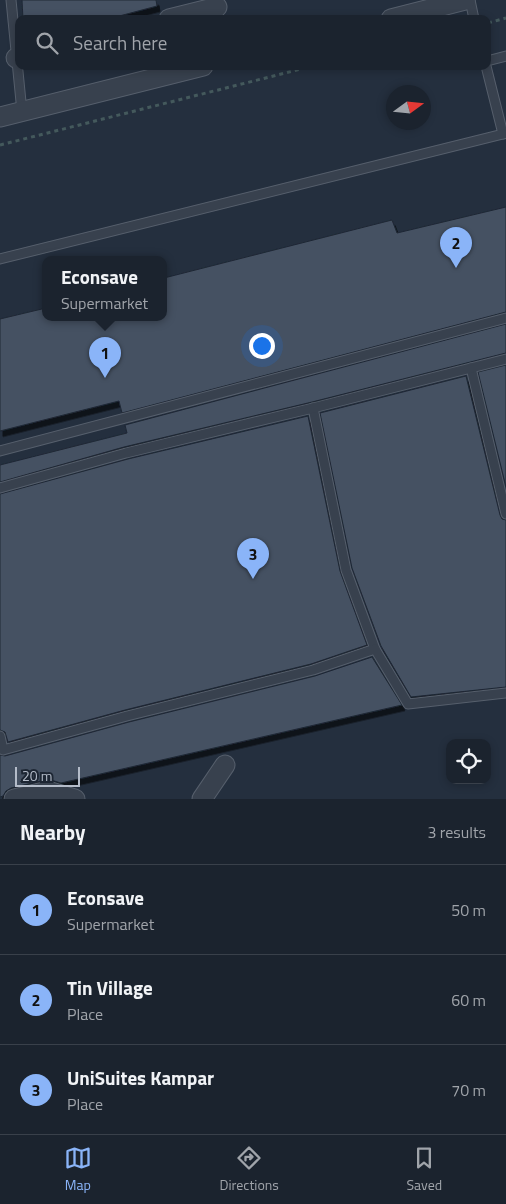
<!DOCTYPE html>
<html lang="en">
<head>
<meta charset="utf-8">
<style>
  :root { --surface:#1b232e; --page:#282f3a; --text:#f1f3f6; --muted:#a0a4aa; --line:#39404a; --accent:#8ab4f8 }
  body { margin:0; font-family:"Titillium Web",sans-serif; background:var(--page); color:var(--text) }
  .controls { position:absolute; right:15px; bottom:15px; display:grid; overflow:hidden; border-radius:10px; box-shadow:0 2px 8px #0003 }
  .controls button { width:45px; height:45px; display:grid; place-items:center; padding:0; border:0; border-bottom:1px solid var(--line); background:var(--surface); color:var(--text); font:25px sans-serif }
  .compass { position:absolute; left:386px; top:85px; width:45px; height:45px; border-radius:50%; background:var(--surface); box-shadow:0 2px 8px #0003; rotate:75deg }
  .scale { position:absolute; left:15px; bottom:12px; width:65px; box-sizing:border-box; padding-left:5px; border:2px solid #b4bcc9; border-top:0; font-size:14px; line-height:18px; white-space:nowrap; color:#b4bcc9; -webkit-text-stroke:4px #1d2633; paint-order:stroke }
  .you { position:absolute; left:261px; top:345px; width:18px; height:18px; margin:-12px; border:4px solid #fff; border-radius:50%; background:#1a73e8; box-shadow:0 0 0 8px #1a73e833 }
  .badge { display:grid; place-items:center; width:32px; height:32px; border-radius:50%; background:var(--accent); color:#111; font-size:16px; font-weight:700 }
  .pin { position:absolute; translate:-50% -41px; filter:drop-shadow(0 1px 2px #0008) }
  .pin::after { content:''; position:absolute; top:26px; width:18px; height:15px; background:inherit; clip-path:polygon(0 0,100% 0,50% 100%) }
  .popup { position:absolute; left:42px; top:256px; width:125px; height:65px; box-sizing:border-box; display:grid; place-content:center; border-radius:10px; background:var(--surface); filter:drop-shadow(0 1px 4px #0005); font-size:16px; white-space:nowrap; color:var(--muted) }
  .popup b { font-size:19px; color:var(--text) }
  .popup::after { content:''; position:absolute; left:50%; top:100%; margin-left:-10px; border:10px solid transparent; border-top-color:var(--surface) }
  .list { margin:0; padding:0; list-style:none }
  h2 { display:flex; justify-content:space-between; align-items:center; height:65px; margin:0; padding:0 20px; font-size:21px }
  h2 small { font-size:16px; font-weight:400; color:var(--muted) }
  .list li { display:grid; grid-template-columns:32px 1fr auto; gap:15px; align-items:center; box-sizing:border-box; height:90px; padding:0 20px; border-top:1px solid var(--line) }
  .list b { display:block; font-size:19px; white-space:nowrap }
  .list p { margin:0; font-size:16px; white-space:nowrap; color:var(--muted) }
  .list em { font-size:16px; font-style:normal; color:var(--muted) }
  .icon { flex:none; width:28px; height:28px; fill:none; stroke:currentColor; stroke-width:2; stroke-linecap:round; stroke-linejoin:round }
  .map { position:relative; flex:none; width:506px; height:799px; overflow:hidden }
  .search { position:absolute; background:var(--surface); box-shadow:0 2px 8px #0003; left:15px; right:15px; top:15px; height:55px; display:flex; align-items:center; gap:12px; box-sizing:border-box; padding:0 18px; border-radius:10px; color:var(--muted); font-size:19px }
  .sheet { height:335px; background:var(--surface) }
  nav { display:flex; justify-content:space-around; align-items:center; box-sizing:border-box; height:70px; border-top:1px solid var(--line); background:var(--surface); font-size:14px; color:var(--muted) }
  nav a { display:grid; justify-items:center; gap:2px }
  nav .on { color:var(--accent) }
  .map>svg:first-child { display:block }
  .building { fill:#455162; stroke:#1f2835; filter:url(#shadow) }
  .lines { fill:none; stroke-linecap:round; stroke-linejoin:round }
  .service-casing { stroke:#565f6c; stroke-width:11 }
  .minor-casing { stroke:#565f6c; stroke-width:21 }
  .path { stroke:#44595c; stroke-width:3; stroke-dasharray:4 4; stroke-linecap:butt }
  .service { stroke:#38414e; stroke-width:9 }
  .minor { stroke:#38414e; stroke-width:19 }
</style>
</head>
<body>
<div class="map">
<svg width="506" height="799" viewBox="0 0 506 799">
  <defs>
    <filter id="shadow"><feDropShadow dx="3" dy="5.5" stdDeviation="0" flood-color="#0009"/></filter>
  </defs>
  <rect width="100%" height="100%" fill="#242f3e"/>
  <g class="building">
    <path d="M22,0H156L157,6L108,19H23Z"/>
    <path d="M506,207V312L122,413L119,401L0,431V319L46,308V317H164V278L392,220L397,233Z"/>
    <path d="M506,324V353L312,402L124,447L0,482V465L127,433L125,425Z"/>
    <path d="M506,365V487L478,372Z"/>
    <path d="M466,376L500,515L502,519L506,520V687L411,697L381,646L352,568L320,413Z"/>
    <path d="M308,416L340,571L367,645L311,664L125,710L8,742L5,732L0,730V494L128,459Z"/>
    <path d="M372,657L402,705L61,783L51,780H45L11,788L6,791L3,796L0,797V755L5,756L129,722L315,676Z"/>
  </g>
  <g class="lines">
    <g class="service-casing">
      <g id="service">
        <path d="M11,0L22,112"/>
        <path d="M470,0L474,19"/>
        <path d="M487,61L506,56"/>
        <path d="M486,66L503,134L506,133"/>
        <path d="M0,259L503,134"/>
        <path d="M471,368L506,514"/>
        <path d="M313,408L346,570L375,649"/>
        <path d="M0,451L506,318"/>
        <path d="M0,488L126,453L313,408L506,359"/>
        <path d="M0,736L3,750L127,716L313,670L375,649L408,704L506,693"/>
      </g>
    </g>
    <g class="minor-casing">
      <g id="minor">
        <path d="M169,19L217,7"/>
        <path d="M391,19L465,0"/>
        <path d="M16,58L19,57"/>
        <path d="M0,117L203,66"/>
        <path d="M14,799L48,791L75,799"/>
        <path d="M202,799L225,765"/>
      </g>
    </g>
    <g class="path">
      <path d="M488,23L506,18"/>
      <path d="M0,145L313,66"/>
    </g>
    <use href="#service" class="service"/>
    <use href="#minor" class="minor"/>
  </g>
</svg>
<div class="controls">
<button><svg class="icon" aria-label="locate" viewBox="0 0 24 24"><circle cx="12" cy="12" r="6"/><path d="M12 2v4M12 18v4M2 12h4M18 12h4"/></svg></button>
</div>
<svg class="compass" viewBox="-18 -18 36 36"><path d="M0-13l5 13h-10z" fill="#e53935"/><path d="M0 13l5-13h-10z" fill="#a0a4aa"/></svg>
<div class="scale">20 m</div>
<div class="you"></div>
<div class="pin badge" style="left:105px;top:378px">1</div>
<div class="popup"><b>Econsave</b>Supermarket</div>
<div class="pin badge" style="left:456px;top:268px">2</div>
<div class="pin badge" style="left:253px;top:579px">3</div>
<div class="search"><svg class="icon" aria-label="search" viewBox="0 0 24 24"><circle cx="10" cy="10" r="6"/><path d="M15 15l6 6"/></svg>Search here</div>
</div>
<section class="sheet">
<h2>Nearby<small>3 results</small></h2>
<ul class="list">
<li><span class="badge">1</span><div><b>Econsave</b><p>Supermarket</p></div><em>50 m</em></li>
<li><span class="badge">2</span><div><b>Tin Village</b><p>Place</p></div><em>60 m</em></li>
<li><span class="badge">3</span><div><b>UniSuites Kampar</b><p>Place</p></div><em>70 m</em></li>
</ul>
</section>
<nav>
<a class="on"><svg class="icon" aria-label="map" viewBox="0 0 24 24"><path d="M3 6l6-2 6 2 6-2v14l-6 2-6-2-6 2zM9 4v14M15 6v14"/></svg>Map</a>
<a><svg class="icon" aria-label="directions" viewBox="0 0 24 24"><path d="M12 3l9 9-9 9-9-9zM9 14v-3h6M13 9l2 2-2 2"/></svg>Directions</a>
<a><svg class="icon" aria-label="saved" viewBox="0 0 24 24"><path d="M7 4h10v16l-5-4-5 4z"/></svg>Saved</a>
</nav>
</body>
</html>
